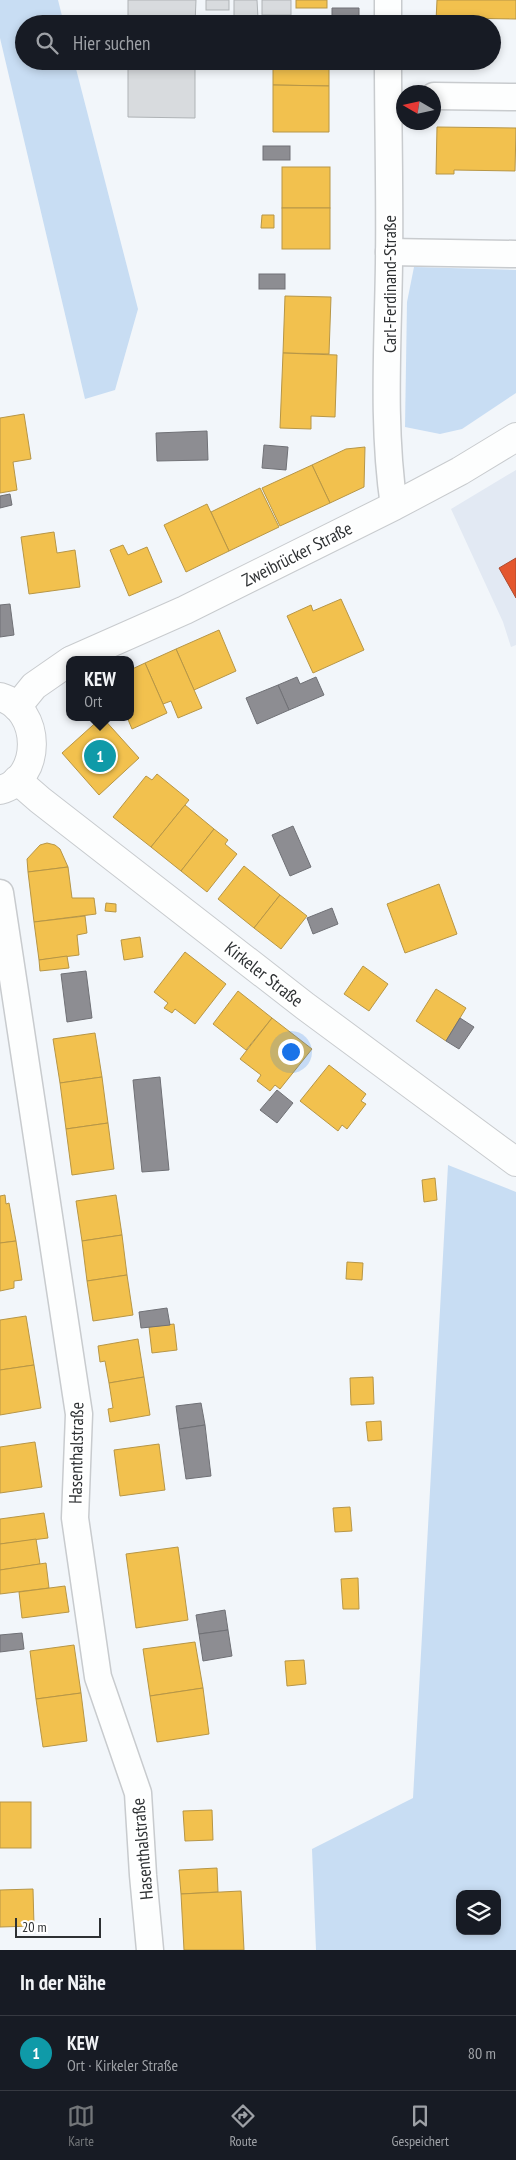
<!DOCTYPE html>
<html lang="de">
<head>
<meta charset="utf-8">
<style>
  :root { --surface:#171b24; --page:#242831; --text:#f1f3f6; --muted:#9ea1a6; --line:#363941; --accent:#737679 }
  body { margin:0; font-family:"PT Sans Narrow",sans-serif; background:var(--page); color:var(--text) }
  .controls { position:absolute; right:15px; bottom:15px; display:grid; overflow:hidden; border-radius:10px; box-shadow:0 2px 8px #0003 }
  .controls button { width:45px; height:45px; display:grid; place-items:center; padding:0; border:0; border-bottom:1px solid var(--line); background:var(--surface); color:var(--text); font:25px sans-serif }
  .compass { position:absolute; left:396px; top:85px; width:45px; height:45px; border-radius:50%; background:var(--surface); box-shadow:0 2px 8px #0003; rotate:279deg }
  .scale { position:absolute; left:15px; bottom:12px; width:86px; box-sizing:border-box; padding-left:5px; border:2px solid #2e3133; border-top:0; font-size:14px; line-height:18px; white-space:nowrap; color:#2e3133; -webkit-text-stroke:4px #fff; paint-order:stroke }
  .you { position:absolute; left:290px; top:1051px; width:18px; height:18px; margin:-12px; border:4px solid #fff; border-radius:50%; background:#1a73e8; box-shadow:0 0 0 8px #1a73e833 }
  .badge { display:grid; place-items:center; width:32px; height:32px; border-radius:50%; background:var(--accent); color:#fff; font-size:16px; font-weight:700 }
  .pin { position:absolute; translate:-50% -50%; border:2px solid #fff; box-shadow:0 1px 5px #0006 }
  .popup { position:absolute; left:66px; top:656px; width:68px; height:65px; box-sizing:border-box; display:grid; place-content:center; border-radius:10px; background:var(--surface); filter:drop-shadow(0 1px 4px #0005); font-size:16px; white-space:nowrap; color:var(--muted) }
  .popup b { font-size:19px; color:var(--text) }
  .popup::after { content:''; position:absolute; left:50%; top:100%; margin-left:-10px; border:10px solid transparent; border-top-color:var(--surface) }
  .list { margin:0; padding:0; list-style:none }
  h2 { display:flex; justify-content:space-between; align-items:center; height:65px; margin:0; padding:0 20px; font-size:21px }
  h2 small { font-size:16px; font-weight:400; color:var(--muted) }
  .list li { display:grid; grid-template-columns:32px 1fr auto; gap:15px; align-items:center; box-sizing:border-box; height:75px; padding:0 20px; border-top:1px solid var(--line) }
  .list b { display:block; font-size:19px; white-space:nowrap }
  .list p { margin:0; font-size:16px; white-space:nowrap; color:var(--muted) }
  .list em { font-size:16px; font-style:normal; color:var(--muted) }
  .icon { flex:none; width:28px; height:28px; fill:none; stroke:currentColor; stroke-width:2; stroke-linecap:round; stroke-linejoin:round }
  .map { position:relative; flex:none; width:516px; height:1950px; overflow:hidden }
  .search { position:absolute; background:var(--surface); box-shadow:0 2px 8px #0003; left:15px; right:15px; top:15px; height:55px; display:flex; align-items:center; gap:12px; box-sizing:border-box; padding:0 18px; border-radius:28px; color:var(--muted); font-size:19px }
  .sheet { height:140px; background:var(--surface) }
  nav { display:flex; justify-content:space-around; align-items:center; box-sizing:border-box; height:70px; border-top:1px solid var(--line); background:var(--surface); font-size:14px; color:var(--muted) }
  nav a { display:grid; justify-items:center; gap:2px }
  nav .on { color:var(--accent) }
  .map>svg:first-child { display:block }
  .built { fill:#e2e9f3 }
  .green { fill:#c8ddf3; fill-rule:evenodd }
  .homes { fill:#f2c14e; stroke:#b79646 }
  .shops { fill:#e4572e; stroke:#ad4c30 }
  .industry { fill:#8d8d92; stroke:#707176 }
  .building { fill:#d8dbde; stroke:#afb3b6 }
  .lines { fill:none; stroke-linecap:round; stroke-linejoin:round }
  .minor-casing { stroke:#c8cbce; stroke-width:29 }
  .secondary-casing { stroke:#c8cbce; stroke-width:30 }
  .minor { stroke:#fdfefe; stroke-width:26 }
  .secondary { stroke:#fdfefe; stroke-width:28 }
  .labels { text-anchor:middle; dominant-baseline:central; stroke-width:5; stroke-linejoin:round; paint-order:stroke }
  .street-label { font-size:18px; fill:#2e3133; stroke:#fff }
</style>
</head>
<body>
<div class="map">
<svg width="516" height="1950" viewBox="0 0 516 1950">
  <rect width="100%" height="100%" fill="#f2f6fa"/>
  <path class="built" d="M516,470V645L511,647L503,622L451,509Z"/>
  <g class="green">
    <path d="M0,0H58L64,24H24V61H74L138,309L115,390L85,399L0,38Z"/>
    <path d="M414,267L516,270V393L462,429L440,434L405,427L407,302Z"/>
    <path d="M448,1165L516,1192V1950H316L312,1849L413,1798ZM460,1894H497V1931H460Z"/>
  </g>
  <g class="homes">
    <rect x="296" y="0" width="31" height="8"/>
    <path d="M437,0H516V19L455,18V22L436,21Z"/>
    <path d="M273,61H329V86L273,85Z"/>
    <path d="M273,85L329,86V132H273Z"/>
    <path d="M437,127L516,128L515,171L454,170V174H436Z"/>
    <rect x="282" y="167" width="48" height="41"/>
    <rect x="282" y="208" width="48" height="41"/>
    <path d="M262,215H274V228H261Z"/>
    <path d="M285,296L331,297L329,354L283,353Z"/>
    <path d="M283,353L337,355L335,417L311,416V429L280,428Z"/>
    <path d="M24,414L31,459L13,462L17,490L0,493V418Z"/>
    <path d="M365,447L364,487L330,503L312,465L346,449Z"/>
    <path d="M312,465L330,503L280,526L262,488Z"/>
    <path d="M260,488L279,527L229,551L211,512Z"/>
    <path d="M207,504L229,551L186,572L164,525Z"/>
    <path d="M54,532L57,553L75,550L80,587L29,594L21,537Z"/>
    <path d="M123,545L128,555L147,547L162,582L129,596L110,550Z"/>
    <path d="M341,599L364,650L313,673L287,616L311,605L313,611Z"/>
    <path d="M219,630L236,671L194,690L176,649Z"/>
    <path d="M176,649L202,708L178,718L171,701L163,704L145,663Z"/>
    <path d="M145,663L167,713L132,729L127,717H130V670Z"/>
    <path d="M102,717L139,758L99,795L62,753Z"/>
    <path d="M157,774L189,800L151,847L113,817L146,776L152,780Z"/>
    <path d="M185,805L214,829L181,871L151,847Z"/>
    <path d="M214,829L228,840L225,844L237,854L207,892L181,871Z"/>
    <path d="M47,843L55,845L60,849L68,867L28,872L27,859L40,845Z"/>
    <path d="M244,866L280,895L254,928L218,899Z"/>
    <path d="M68,867L72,898H94L96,914L34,922L28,872Z"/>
    <path d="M439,884L457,934L405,953L387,904Z"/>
    <path d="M280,895L307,916L281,949L254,928Z"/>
    <path d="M106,903L116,904V912L105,911Z"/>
    <path d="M85,916L87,933L77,935L79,955L39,960L34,922Z"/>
    <path d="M140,937L143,957L124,960L121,940Z"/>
    <path d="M185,952L226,984L195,1024L175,1009L172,1013L164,1008L168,1003L154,992Z"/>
    <path d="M67,956L69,968L40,971L39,960Z"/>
    <path d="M363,966L388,984L369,1011L344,994Z"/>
    <path d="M436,989L466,1008L446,1041L416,1021Z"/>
    <path d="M238,991L272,1018L246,1050L213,1024Z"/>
    <path d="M272,1018L312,1049L280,1089L275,1085L270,1091L257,1081L261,1075L240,1059Z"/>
    <path d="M95,1033L102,1077L60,1083L53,1039Z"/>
    <path d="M329,1065L366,1094L361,1101L366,1104L347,1129L342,1125L338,1131L300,1101Z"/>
    <path d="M102,1077L108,1123L66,1129L60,1083Z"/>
    <path d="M108,1123L114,1169L72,1175L66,1129Z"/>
    <path d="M435,1178L437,1200L424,1202L422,1180Z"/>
    <path d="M5,1195L6,1204L9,1203L16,1241L0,1243V1196Z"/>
    <path d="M116,1195L122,1235L82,1241L76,1201Z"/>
    <path d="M122,1235L127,1275L87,1281L82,1241Z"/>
    <path d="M16,1241L22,1280L14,1281V1288L0,1291V1243Z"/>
    <path d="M347,1262L363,1263L362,1280L346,1279Z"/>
    <path d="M127,1275L133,1315L93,1321L87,1281Z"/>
    <path d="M26,1316L34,1365L0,1370V1320Z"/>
    <path d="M174,1324L177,1350L152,1353L149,1327Z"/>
    <path d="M138,1339L144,1377L109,1383L105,1361L100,1362L98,1346Z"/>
    <path d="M34,1365L41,1408L0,1415V1370Z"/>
    <path d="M144,1377L150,1415L110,1422L108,1409L113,1408L109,1383Z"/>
    <path d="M373,1377L374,1404L351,1405L350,1378Z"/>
    <path d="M381,1421L382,1440L368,1441L366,1422Z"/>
    <path d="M35,1442L42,1487L0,1493V1447Z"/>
    <path d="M159,1444L165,1490L120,1496L114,1450Z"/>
    <path d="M350,1507L352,1531L335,1532L333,1508Z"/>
    <path d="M44,1513L48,1538L0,1544V1519Z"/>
    <path d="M36,1539L40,1564L0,1570V1544Z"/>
    <path d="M178,1547L188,1620L136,1628L126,1554Z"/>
    <path d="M46,1563L49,1588L0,1594V1570Z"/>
    <path d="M358,1578L359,1609H343L341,1579Z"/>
    <path d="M65,1586L69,1612L22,1618L19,1592Z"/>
    <path d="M195,1642L203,1688L150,1696L143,1649Z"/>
    <path d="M74,1645L81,1693L36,1699L30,1651Z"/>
    <path d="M304,1660L306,1684L287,1686L285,1661Z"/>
    <path d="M203,1688L209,1734L157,1742L150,1696Z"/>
    <path d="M81,1693L87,1741L43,1747L36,1699Z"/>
    <rect x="0" y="1802" width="31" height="46"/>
    <path d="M212,1810L213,1840L185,1841L183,1811Z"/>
    <path d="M217,1868L218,1892L181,1894L179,1870Z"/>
    <path d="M33,1889L34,1926L0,1927V1890Z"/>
    <path d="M241,1891L244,1950H184L181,1894Z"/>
  </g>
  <path class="shops" d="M516,558V598L499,568Z"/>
  <g class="industry">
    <path d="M332,8H359V21L332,20Z"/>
    <rect x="263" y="146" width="27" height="14"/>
    <rect x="259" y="274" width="26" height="15"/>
    <path d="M207,431L208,460L157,461L156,433Z"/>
    <path d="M264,445L288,447L286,470L262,468Z"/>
    <path d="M10,494L12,505L0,508V496Z"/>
    <path d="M10,604L14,635L0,637V605Z"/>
    <path d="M297,677L300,684L316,677L324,695L289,710L278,685Z"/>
    <path d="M278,685L289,710L257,724L246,698Z"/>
    <path d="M293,826L311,867L290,876L272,835Z"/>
    <path d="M332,908L338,924L313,934L307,918Z"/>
    <path d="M86,971L92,1018L67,1022L61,974Z"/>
    <path d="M460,1018L474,1027L459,1049L446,1041Z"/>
    <path d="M160,1077L169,1170L142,1172L133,1080Z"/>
    <path d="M277,1090L293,1103L277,1123L260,1110Z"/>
    <path d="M167,1308L170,1325L141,1328L139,1312Z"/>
    <path d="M201,1403L205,1425L179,1429L176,1406Z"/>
    <path d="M205,1425L211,1476L186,1479L179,1429Z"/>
    <path d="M225,1610L228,1630L199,1634L196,1615Z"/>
    <path d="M228,1630L232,1656L203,1661L199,1634Z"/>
    <path d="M22,1633L24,1649L0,1652V1635Z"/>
  </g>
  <g class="building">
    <path d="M128,0H196L195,24H128Z"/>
    <rect x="206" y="0" width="23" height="10"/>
    <path d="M234,0H257L258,18H234Z"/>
    <rect x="262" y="0" width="29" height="15"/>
    <path d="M128,61H195V118L128,117Z"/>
  </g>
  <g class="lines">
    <g class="minor-casing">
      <g id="minor">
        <path d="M388,0V24"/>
        <path d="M388,61C388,128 390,196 389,263C388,343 382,426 394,506"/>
        <path d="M434,96L516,97"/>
        <path d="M389,252L516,254"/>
        <path d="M0,893L79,1414L75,1518L98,1677L138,1793L143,1875L150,1950"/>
      </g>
    </g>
    <g class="secondary-casing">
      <g id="secondary">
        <path d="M72,660L185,610L394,506L460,471L516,437"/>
        <path d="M0,697C42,709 43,779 0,790"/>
        <path d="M17,707L34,686L70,661"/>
        <path d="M17,780L40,800L305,1006L516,1162"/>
      </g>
    </g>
    <use href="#minor" class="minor"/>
    <use href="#secondary" class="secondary"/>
  </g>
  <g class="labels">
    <g class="street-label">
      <text transform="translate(389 284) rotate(-90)">Carl-Ferdinand-Straße</text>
      <text transform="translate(297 554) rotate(-27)">Zweibrücker Straße</text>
      <text transform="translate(264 974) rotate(38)">Kirkeler Straße</text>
      <text transform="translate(76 1453) rotate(-89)">Hasenthalstraße</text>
      <text transform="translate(142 1849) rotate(-95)">Hasenthalstraße</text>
    </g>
  </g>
</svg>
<div class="controls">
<button><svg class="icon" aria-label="layers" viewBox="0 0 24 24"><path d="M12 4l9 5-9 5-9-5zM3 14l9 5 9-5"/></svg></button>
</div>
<svg class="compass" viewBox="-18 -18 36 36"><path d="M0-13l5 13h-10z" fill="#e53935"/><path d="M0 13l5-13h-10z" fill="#9ea1a6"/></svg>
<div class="scale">20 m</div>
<div class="you"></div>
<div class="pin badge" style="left:100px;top:756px;background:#0f9aa8">1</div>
<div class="popup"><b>KEW</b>Ort</div>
<div class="search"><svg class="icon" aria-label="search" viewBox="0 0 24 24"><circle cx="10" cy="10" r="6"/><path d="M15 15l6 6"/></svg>Hier suchen</div>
</div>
<section class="sheet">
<h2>In der Nähe<small></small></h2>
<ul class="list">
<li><span class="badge" style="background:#0f9aa8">1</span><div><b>KEW</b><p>Ort · Kirkeler Straße</p></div><em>80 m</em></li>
</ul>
</section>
<nav>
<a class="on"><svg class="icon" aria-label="map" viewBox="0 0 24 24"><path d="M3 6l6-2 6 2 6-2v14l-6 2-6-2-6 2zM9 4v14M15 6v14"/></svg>Karte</a>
<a><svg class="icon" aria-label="directions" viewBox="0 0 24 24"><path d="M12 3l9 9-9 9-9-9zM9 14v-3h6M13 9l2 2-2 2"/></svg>Route</a>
<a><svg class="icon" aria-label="saved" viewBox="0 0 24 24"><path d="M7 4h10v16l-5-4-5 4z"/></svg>Gespeichert</a>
</nav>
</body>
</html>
